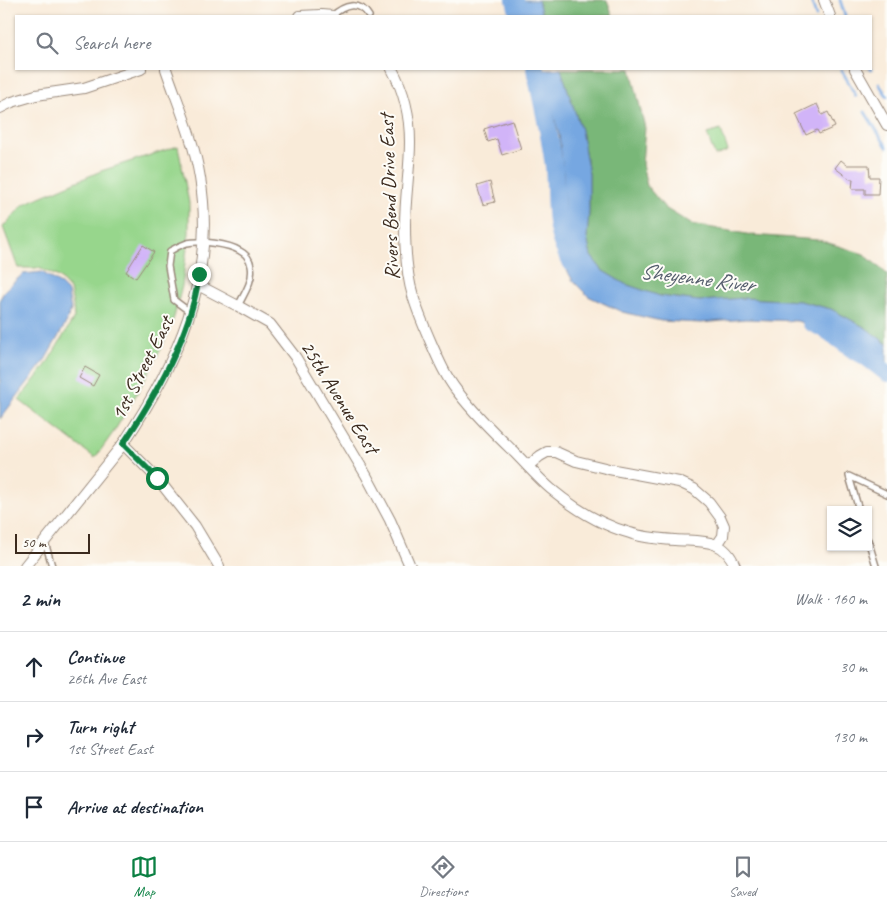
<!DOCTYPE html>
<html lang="en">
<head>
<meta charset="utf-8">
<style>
  :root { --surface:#fff; --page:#f6f6f7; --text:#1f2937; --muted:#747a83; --line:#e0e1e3; --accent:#0b8043 }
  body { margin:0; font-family:Caveat,sans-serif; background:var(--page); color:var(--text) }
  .controls { position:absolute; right:15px; bottom:15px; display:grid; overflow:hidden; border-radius:0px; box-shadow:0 1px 4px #0004 }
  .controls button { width:45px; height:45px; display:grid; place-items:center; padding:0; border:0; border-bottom:1px solid var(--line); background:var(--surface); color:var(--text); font:25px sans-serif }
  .scale { position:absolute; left:15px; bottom:12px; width:75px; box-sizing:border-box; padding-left:5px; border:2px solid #3b2a1e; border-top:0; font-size:14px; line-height:18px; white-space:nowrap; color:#3b2a1e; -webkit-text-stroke:4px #fdfcf7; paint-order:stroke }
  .stop { position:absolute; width:15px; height:15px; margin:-11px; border:4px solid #0b8043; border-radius:50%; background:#fff }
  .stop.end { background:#0b8043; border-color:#fff; box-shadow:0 1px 5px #0008 }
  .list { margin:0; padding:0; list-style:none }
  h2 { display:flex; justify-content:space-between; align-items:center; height:65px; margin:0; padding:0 20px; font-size:21px }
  h2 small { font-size:16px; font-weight:400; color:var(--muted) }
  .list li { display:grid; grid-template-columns:32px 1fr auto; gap:15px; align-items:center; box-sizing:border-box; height:70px; padding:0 20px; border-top:1px solid var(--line) }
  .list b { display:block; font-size:19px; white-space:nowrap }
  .list p { margin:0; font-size:16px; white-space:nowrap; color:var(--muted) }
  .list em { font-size:16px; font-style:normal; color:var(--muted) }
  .icon { flex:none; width:28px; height:28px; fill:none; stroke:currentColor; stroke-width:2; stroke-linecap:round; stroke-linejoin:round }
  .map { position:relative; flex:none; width:887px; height:566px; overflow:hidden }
  .search { position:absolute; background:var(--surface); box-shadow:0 1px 4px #0004; left:15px; right:15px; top:15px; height:55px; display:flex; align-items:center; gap:12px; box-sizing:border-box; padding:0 18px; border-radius:0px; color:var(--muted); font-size:19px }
  .sheet { height:275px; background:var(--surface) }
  nav { display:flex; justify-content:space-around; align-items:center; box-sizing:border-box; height:70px; border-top:1px solid var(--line); background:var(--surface); font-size:14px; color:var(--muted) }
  nav a { display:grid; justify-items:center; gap:2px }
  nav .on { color:var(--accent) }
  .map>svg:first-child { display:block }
  .green { fill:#97d68c; stroke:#698055 }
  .forest { fill:#79b778; stroke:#5a704b }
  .water { fill:#76a7e1; stroke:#586880 }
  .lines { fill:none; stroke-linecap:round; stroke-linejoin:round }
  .stream { stroke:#76a7e1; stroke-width:3 }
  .river { stroke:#76a7e1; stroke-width:18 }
  .building { fill:#d1b4f8 }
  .service-casing { stroke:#9a8a7c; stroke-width:8 }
  .minor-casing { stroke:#9a8a7c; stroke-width:12 }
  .service { stroke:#fff; stroke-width:5 }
  .minor { stroke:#fff; stroke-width:10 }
  .route { stroke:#0b8043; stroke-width:6 }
  .labels { text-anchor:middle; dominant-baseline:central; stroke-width:4; stroke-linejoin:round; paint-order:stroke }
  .street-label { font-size:21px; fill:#3b2a1e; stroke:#fdfcf7 }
  .water-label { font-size:22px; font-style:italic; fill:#535c6c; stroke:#fdfcf7 }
</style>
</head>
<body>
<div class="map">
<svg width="887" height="566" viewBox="0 0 887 566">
  <rect width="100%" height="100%" fill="#fdfcf7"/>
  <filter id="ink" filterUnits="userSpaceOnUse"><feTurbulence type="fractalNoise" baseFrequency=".02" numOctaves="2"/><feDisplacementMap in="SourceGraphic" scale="10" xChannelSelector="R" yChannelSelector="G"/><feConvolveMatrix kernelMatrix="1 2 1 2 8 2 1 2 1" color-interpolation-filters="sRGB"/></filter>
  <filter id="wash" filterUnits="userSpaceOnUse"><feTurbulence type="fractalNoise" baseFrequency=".0096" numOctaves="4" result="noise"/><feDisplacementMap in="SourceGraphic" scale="20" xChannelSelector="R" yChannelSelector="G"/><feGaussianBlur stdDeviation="1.12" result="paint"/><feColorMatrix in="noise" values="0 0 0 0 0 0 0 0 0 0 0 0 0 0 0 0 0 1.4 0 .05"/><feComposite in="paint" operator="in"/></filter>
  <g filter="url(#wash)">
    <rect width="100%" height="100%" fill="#f9ebd9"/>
    <g class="green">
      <path d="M721,130L728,151L715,156L707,134Z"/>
      <path d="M178,146L189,203V233L182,286L174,317L162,347L136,395L115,430L95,458L19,400L46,365L74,318L73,305L70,289L59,277L39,268H18L3,227L24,204L101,171Z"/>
    </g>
    <g class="forest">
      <path d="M538,0H607L613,16H542Z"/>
      <path d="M561,69H631L645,128L642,164L647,186L665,208L691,224L752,235L819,240L864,254L887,274V344L866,328L831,309L800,301L745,298L699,301L660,296L625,284L603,271L591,256L587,238L589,212V174L581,130Z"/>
    </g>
    <g class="water">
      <path d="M518,0H538L542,16H524Z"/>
      <path d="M541,69H561L581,130L589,174V212L587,238L591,256L603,271L625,284L660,296L699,301L745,298L800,301L831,309L866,328L887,344V375L851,346L822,329L797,321L745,319L701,323L661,321L622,312L588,296L573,281L563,263L561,238L564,207L563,172L559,135Z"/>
      <path d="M42,272L59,283L68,292L71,310L65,325L45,360L0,419V299L5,290L23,274Z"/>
    </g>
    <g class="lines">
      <g class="stream">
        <path d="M811,0L816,16"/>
        <path d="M840,0L845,16"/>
        <path d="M841,69L856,96"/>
        <path d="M870,69L871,70"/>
        <path d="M879,84L887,96"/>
        <path d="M865,112L887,147"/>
      </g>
      <g class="river">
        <path d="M515,0L519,16"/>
        <path d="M535,69C542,101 550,134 554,167C557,202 551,231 572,263"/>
        <path d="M811,322L828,331L855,351L865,356L887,373"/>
      </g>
    </g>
    <g id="blocks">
      <g class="building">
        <path d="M817,104L822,115L828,112L835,127L819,134L817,130L806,135L796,114Z"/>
        <path d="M512,120L521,149L502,155L497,139L488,142L484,129Z"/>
        <path d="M841,160L847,165H869L870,177H879L878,194H865V189H852L853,179H850L835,168Z"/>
        <path d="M490,182L495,202L483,205L477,186Z"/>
        <path d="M143,245L154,252L136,278L126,272Z"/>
        <path d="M85,367L99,375L93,386L79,378Z"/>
      </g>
    </g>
  </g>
  <g filter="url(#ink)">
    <use href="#blocks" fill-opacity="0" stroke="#9a8a7c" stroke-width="1"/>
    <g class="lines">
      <g class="service-casing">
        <g id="service">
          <path d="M332,16C344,5 359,0 369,16"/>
          <path d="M190,312L174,300L168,266L170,251C175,248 181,245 187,243C200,240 229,244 240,251C246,254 250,260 251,266C254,280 244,294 238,306"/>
          <path d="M859,510L849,476L887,494"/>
          <path d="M868,540L876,566"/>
          <path d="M45,542L52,566"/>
        </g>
      </g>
      <g class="minor-casing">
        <g id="minor">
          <path d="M824,0L830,16"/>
          <path d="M299,16L321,15L333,16"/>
          <path d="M392,69C404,91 410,116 410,142C410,169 405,197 405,225C405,248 406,273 413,296C418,313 425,329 432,345C439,361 446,377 457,391C474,413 494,433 514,452C526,464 538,478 551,489C575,509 601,525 630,533C644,538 660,539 675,540C700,542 724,537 735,566"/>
          <path d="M855,69L887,125"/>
          <path d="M0,108L12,102L36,95L84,88L141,69"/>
          <path d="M198,285L238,306L270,324L296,358L366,475L390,520L410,566"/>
          <path d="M123,444L157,478L195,526L219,566"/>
          <path d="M528,466L540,456L547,452H556L576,461L609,469L679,482L694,489L709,502L720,517L724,526L723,536L717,545"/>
          <path d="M25,566L123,444C177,363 217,278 200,178C194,140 178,104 166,69"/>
        </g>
      </g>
      <use href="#service" class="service"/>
      <use href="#minor" class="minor"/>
    </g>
  </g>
  <g class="lines" filter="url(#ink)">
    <path class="route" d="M157,478L123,444C156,395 192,333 199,274"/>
  </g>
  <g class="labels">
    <g class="street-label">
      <text transform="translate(389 197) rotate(-92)">Rivers Bend Drive East</text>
      <text transform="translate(142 368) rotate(-63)">1st Street East</text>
      <text transform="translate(340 397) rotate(58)">25th Avenue East</text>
    </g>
    <g class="water-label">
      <text transform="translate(697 278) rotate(7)">Sheyenne River</text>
    </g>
  </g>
</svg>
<div class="controls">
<button><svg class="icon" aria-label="layers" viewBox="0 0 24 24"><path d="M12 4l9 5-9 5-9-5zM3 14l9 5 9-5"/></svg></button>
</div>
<div class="scale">50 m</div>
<div class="stop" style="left:157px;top:478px"></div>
<div class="stop end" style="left:199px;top:274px"></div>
<div class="search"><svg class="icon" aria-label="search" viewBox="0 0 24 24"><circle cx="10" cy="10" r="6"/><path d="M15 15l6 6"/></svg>Search here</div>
</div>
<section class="sheet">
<h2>2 min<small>Walk · 160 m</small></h2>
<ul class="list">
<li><svg class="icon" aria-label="ahead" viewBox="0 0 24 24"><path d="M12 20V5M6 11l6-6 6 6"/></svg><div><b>Continue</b><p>26th Ave East</p></div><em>30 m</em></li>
<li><svg class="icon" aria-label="right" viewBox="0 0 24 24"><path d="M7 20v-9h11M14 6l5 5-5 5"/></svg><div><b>Turn right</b><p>1st Street East</p></div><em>130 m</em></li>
<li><svg class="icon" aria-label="arrive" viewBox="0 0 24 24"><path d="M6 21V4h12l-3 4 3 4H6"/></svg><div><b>Arrive at destination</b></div></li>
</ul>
</section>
<nav>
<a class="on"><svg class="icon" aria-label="map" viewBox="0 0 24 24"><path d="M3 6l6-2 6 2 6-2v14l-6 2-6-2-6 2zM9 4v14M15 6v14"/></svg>Map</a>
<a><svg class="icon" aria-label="directions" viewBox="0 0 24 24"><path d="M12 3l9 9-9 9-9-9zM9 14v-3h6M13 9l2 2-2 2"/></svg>Directions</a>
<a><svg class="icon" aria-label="saved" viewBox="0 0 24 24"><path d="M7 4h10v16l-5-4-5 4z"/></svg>Saved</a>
</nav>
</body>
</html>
